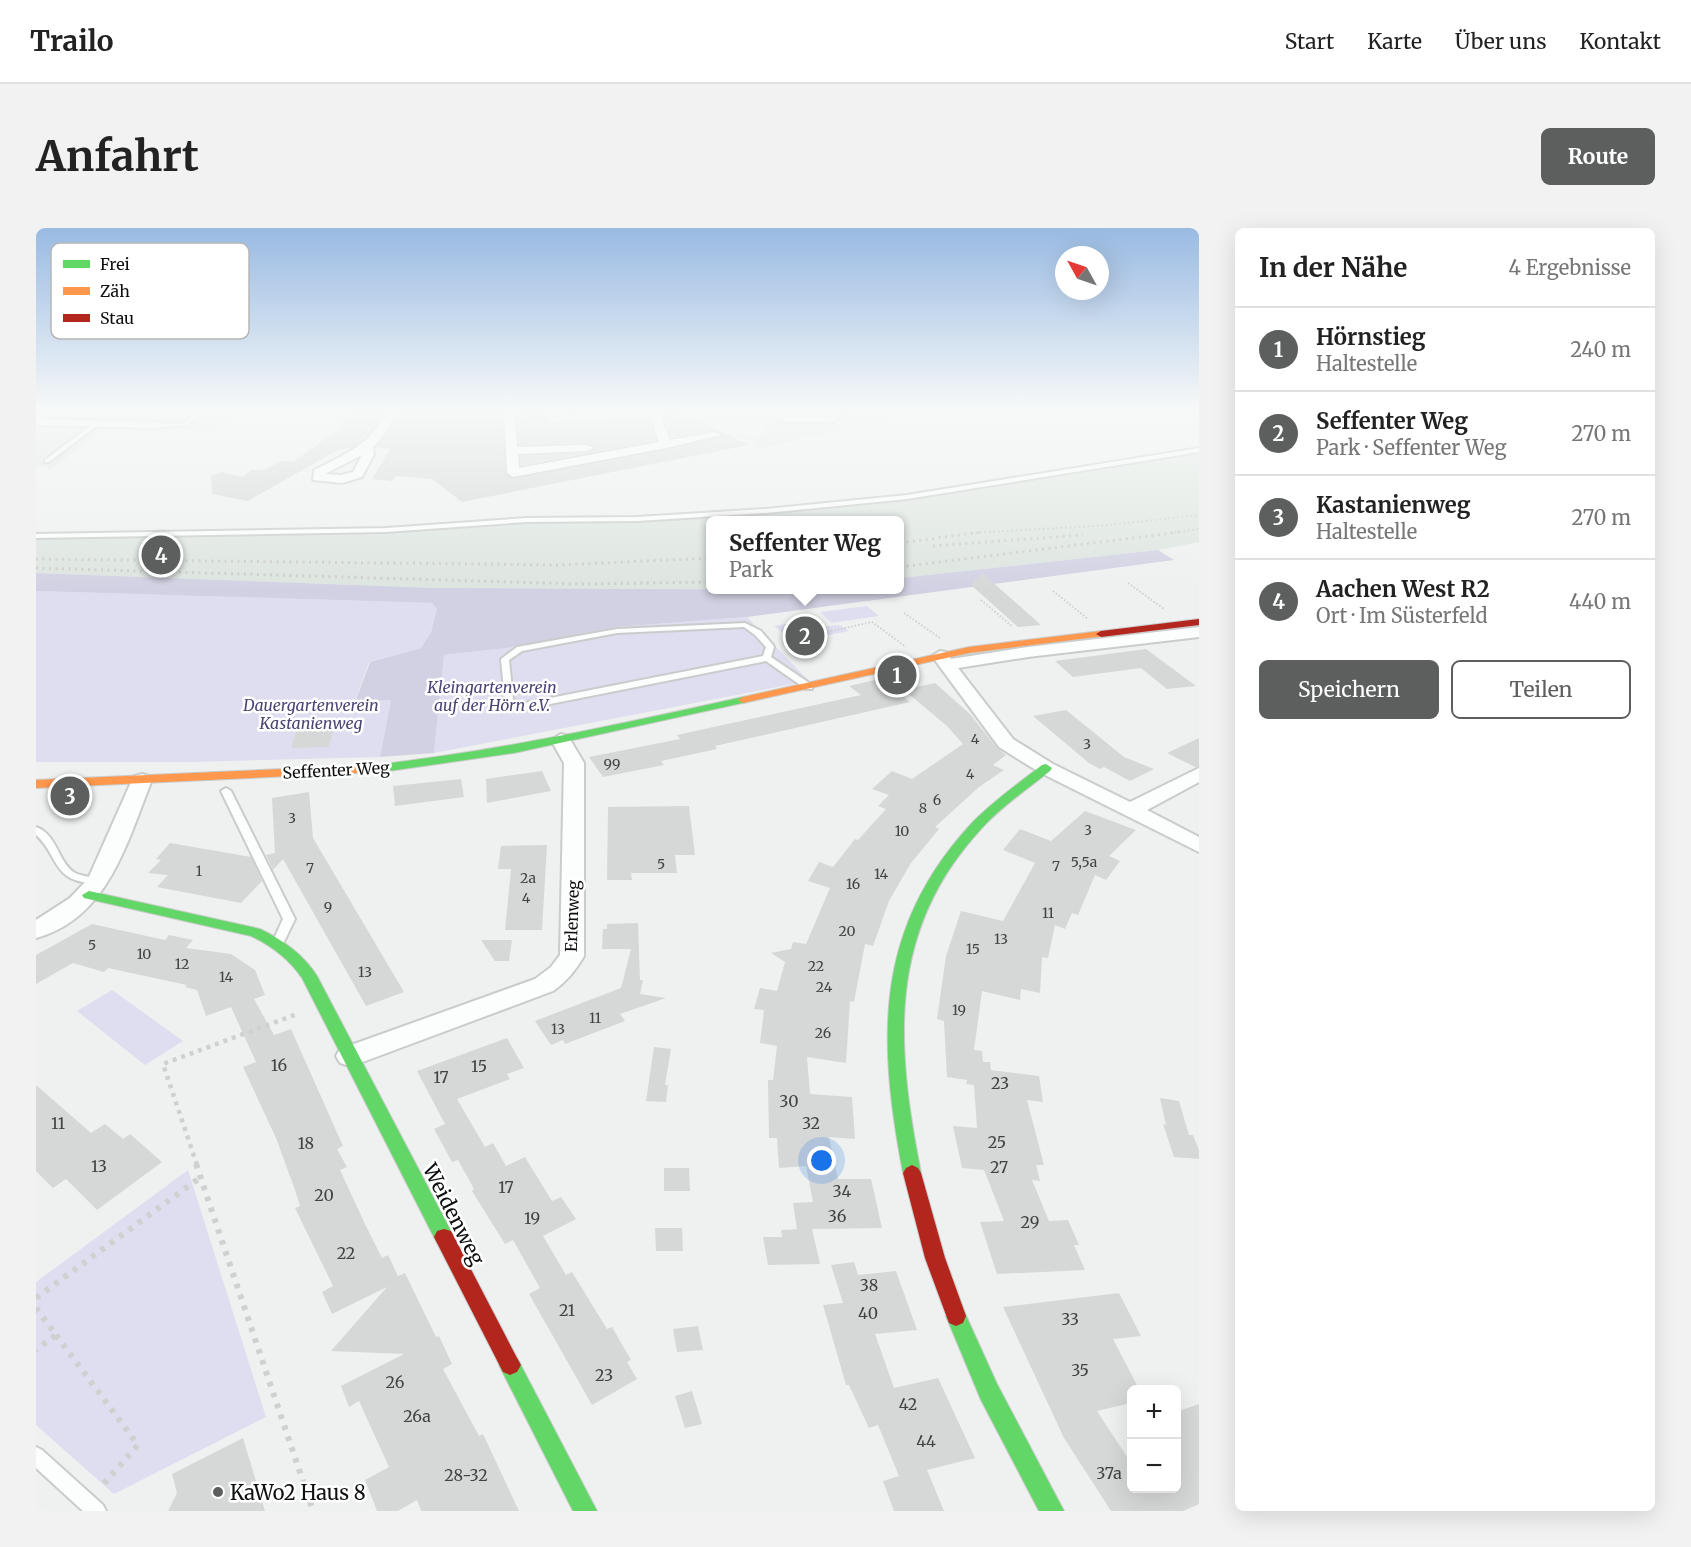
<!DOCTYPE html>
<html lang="de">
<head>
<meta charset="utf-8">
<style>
  :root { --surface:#fff; --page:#f2f2f2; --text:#222; --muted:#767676; --line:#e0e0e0; --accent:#5c5f5d }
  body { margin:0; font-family:Merriweather,serif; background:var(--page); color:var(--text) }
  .controls { position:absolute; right:18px; bottom:18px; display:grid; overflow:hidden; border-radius:9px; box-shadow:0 6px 24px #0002 }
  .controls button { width:54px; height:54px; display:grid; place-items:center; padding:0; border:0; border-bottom:2px solid var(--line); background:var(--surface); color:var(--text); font:30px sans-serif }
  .compass { position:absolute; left:1019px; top:18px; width:54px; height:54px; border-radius:50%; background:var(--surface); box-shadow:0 6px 24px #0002; rotate:310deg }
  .you { position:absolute; left:786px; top:933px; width:21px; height:21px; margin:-15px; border:4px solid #fff; border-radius:50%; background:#1a73e8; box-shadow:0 0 0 9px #1a73e833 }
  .badge { display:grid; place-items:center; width:39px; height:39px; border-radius:50%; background:var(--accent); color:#fff; font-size:20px; font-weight:700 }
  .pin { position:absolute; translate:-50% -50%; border:3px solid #fff; box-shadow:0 2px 6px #0006 }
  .popup { position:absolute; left:670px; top:288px; width:198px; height:78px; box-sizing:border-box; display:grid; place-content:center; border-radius:9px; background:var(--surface); filter:drop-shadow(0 2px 4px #0005); font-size:20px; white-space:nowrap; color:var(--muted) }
  .popup b { font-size:22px; color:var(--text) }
  .popup::after { content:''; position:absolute; left:50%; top:100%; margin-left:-12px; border:12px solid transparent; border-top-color:var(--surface) }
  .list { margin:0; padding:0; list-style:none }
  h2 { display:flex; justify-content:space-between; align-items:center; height:78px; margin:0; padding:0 24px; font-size:26px }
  h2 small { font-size:20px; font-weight:400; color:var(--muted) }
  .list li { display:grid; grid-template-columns:39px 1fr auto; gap:18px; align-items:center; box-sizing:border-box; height:84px; padding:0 24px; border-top:2px solid var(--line) }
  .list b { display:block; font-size:22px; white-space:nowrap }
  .list p { margin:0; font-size:20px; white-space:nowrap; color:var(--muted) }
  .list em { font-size:20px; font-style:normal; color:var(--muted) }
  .actions { display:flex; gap:12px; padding:18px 24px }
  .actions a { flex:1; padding:14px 0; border:2px solid var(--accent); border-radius:9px; text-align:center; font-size:21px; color:var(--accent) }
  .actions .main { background:var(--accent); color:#fff }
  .map { position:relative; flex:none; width:1163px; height:1283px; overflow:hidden; border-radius:9px }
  header { display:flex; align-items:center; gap:36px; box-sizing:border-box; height:84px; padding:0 30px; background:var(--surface); border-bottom:2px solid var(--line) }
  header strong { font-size:28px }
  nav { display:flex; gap:33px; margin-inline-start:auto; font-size:21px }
  .intro { display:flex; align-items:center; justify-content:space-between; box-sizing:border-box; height:144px; padding:0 36px }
  h1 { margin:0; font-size:42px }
  .button { padding:15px 27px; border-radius:9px; background:var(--accent); color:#fff; font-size:21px; font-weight:700 }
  main { display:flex; gap:36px; padding:0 36px }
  aside { flex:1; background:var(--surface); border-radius:9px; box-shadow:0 6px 24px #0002 }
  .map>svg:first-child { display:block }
  .built { fill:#dde5df }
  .green { fill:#dedef0 }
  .forest { fill:#d1d1e3 }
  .building { fill:#d6d8d7 }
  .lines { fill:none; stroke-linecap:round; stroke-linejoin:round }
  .lane-casing { stroke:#cacccb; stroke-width:4 }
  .street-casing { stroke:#cacccb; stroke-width:4 }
  .fast-casing { stroke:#cacccb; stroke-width:2 }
  .slow-casing { stroke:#cacccb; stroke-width:2 }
  .jam-casing { stroke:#cacccb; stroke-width:2 }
  .path-far2 { stroke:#cfd0d0; stroke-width:2; stroke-dasharray:1.5 2; stroke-linecap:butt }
  .path-far1 { stroke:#cfd0d0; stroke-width:4.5; stroke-dasharray:4 5; stroke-linecap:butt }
  .path { stroke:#cfd0d0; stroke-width:6; stroke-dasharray:4.5 7; stroke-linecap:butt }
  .lane { fill:#fcfdfd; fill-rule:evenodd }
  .street { fill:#fcfdfd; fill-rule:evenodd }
  .fast { fill:#63d668; fill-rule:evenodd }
  .slow { fill:#ff974d; fill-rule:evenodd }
  .jam { fill:#b3261e; fill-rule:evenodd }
  .rail-far1 { stroke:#cbcccb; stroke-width:2; stroke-dasharray:1.5 3; stroke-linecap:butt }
  .rail { stroke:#cbcccb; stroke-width:3; stroke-dasharray:2 4.5; stroke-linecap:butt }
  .poi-dot { fill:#5c5f5d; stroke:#fff; stroke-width:2 }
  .labels { text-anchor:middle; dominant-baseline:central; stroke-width:5; stroke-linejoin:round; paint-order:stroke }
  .number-label { font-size:14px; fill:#414342 }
  .park-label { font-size:16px; font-style:italic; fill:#4a4374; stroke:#fff }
  .street-label { font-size:16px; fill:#0e100f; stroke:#fff }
  .near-number-label { font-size:16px; fill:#414342 }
  .near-street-label { font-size:20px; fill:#0e100f; stroke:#fff }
  .near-poi-label { font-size:20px; fill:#0e100f; stroke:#fff; text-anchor:start }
  .key { fill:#fff; stroke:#b7b7b7; stroke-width:1.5 }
  .key-label { font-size:16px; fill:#0e100f }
</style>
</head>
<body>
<header>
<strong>Trailo</strong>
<nav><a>Start</a><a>Karte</a><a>Über uns</a><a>Kontakt</a></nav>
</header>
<div class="intro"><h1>Anfahrt</h1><a class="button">Route</a></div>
<main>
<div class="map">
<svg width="1163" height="1283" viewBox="0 0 1163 1283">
  <rect width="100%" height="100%" fill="#eef1ef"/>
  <g class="built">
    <path d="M0,182H204L183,201L104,203L96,199H70L15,241L0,237Z"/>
    <path d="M633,182H880L719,222L732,192L649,193L646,185Z"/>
    <path d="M1163,223V314L1122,322L864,350V292H674V361L400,360L0,345V310L338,305L460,296L699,288L902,266Z"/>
  </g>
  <g class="green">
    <path d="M528,182H601L602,185L529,188Z"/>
    <path d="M0,363L396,375L401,381L395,404L385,420L333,434L319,473L355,472L344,529L157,534H0Z"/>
    <path d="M831,378L843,388L795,395L784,384Z"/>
    <path d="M711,389L773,453L398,525L408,427L471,420L580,399Z"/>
    <path d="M762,394L783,399L804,397L813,403L759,414L738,398Z"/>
    <path d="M76,762L147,813L109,837L41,783Z"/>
    <path d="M152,942L230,1189L78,1266L0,1197V1054Z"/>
  </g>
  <path class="forest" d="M1122,322L1138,332L711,389L580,399L471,420L408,427L398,525L344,529L355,472L319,474L334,434L385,420L395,404L401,381L396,375L0,363V345L400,360L864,362V350Z"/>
  <g class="building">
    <path d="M318,182H347L336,202L316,220L302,222L212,273L176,266L175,248L186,244L206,249L215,242H229L245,233L257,234L304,200L312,185H318Z"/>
    <path d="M362,182H383V185L466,182L469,245L477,251L631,222L687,208L679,202L635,209L626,183L639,182L713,217L426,274L396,251L360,248L356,253L336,251L354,221L339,220L352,206Z"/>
    <path d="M480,182H510L512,193L611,190L620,212L552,225L559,219L551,215L483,217Z"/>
    <path d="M550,225L485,237L484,228Z"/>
    <path d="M946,345L986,380L1005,397L982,399L935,357Z"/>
    <path d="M1110,421L1160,458L1131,461L1105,440L1037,449L1019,433Z"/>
    <path d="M843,451L874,474L679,518L681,521L625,533L628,537L567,549L553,529L644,511L641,507L825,467L813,458Z"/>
    <path d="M899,455L934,486L961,520L970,527L957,537L968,542L943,559L899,599L903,601L875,635L853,673L837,718L829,716L818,774L814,773L810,835L771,829L774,866L816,869L819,911L793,909L802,951H835L846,1000L776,1001L784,1036L732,1037L727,1009H746L745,1002L766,1001L761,1002L757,975L777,974L770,938L743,940L741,910H733L732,852H737L741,818L724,815L728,782L718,781L724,760L741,763L749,734L735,725L755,721L757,714L770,716L794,660L772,653L783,634L797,639L819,611L822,612L850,581L842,578L853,567L836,561L856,543L876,551L927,516L911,498L868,462Z"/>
    <path d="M1030,482L1088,529L1118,541L1094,553L1068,539L1064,541L1053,535L997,488Z"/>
    <path d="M300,490L293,519L255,520L264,491Z"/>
    <path d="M1163,510V538L1159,539L1131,525Z"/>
    <path d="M506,543L515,563L451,575L450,551Z"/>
    <path d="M425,551L428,569L359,578L357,558Z"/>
    <path d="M273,564L277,610L368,764L330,778L247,631L237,642L230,627L239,625L236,570Z"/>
    <path d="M653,578L659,627H639L641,645H595L596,652H571L572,579Z"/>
    <path d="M1049,583L1100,602L1073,628L1084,633L1070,652L1059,647L1042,687L1036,685L1029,701L1019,697L1012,730L1006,729L1004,765L985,761L984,772L946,763L938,822L946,823L947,834H954L955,842L1003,848L1007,874L991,872L1008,937H1000L1004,953L996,952L1013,993L1032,992L1043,1017H1038L1049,1042L961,1046L944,994L968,993L948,942L926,940L917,898L941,900L938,857L930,856L931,852L911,849L908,793L901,791L910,728L925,683L967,693L999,635L967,622L984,601L1015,613Z"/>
    <path d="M134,615L215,629L226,653L205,675L121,659L132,647L112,645L125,632L120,631Z"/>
    <path d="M511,617L506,702H469L475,641H462L465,618Z"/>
    <path d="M602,695L604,752H607L604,766L630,770L584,786L589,793L529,816L527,812L515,817L499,793L585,760L595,721H566L567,701H571V696Z"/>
    <path d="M56,696L129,712L133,707L157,712L150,720L195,726L219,742L229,767L218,771L238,807L255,801L307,918L301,921L311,939L304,942L329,996L346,1030L352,1027L362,1048L369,1045L400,1109L403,1108L416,1136L407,1141L443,1208L447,1206L483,1283H385L381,1272L362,1283H341L329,1252L353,1239L323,1173L313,1179L305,1158L368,1126L295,1123L351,1059L296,1086L286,1064L297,1058L259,980L264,978L259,962L240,910L207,839L220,834L195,779L170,788L161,762L149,759L151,757L72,740L68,744L37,735L0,756V727Z"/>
    <path d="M445,712H476L473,733H459Z"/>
    <path d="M471,810L488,840L471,846L474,851L421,871L449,919L457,915L470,938L489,929L516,973L525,969L540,991L507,1008L530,1047L536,1044L571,1101L576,1099L595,1132L591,1134L601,1151L556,1177L493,1066L504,1060L477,1012L469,1016L436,963L438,961L422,932L416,934L398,901L409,896L381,843Z"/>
    <path d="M618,819L635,821L629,857H632L630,874L610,873Z"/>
    <path d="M0,857L55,905L69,896L87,911L94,906L126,934L61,982L30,951L17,960L0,943Z"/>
    <path d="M1124,870L1143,873L1153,907H1157L1163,922V931L1138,929L1127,896L1130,897Z"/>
    <path d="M628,940H653L654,963H628Z"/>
    <path d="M619,1000H646L647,1023H620Z"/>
    <path d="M818,1034L822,1047L860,1043L881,1102L839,1106L858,1160L902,1150L939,1230L891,1242L908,1283H858L847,1253L863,1248L842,1197L833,1200L813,1157H810L787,1077L807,1075L795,1037Z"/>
    <path d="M1083,1065L1105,1108L1077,1111L1103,1161H1095V1175L1061,1183L1095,1235V1260H1140V1184L1163,1176V1276L1147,1283H1075L1028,1210L967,1079Z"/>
    <path d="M662,1098L667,1122L641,1124L637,1101Z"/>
    <path d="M656,1163L666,1196L649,1200L639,1168Z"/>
    <path d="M207,1210L229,1283H132L141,1265L136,1246Z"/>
  </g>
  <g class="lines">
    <g class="lane-casing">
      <g id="lane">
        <path d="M18,182H25L0,193V189Z"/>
        <path d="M123,182H128L124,185L122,184Z"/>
        <path d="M163,182H168L152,197L123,199L120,197L149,195Z"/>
        <path d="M790,182H795L797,186L811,188L798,190L800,192L797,194H748L745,192L748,190H794Z"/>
        <path d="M58,195L63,196L13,234H9V232Z"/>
        <path d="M1163,220V224L871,271L730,285L601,293L490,294L350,304L0,310V306L350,300L490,290L601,289L730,281L871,267Z"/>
        <path d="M709,395L725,403L737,417L738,419L735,429L776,457V461H770L730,433L489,481L469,473L465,431L481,419L581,401ZM708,399L719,407L730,419L727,428L489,475L477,472L473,432L486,423L581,405Z"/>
        <path d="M190,560L195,563L259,691L246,718H238L236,715L247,691L185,563Z"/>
        <path d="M0,599C22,607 22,635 39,645C47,649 58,649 67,651L68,653L67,655C60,656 54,655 47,654C17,649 20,624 0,607Z"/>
        <path d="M0,1219L6,1222L67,1277L70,1283H47L0,1240Z"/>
      </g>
    </g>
    <g class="street-casing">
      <g id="street">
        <path d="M350,182H360L350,205L337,219L338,226L326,249L306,255L277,252L278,242C308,227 337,216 350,182ZM326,227L317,244L305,247L289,246Z"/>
        <path d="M468,182H478L481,219L551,217L557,220L551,223L482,226L483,240L623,214L611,182H621L634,212L679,204L685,207L630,220L477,249L471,245Z"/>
        <path d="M0,191L123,194L129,197L123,200L0,197Z"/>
        <path d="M1163,399V409L992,429L922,440L977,511L1017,536L1094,574L1163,540V554L1111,582L1163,609V624L1003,544L963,519L896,428L904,423L910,424L915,431L992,419Z"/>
        <path d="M525,506L532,508L548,535V728C539,743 531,753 517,763L324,835L314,838L304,835L300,828L304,821L499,751L515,739L524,727L528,535L515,512Z"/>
        <path d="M106,546L113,548L116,552C91,613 73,690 0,710V692L34,670L52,651L96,552L99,548Z"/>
      </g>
    </g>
    <g class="fast-casing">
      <g id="fast">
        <path d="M707,469L711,470V474L478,525L339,545L333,541L339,537C463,523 585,496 707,469Z"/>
        <path d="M1010,536L1016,540L1014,543C991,561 965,579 945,601C850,704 860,818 885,945L882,950L876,953L870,950L867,945C842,813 837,702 935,596C956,574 982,556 1006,537Z"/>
        <path d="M53,663L224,701C247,712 267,726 281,748L415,1003L418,1009L415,1015L408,1017L401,1015L266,750C253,731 236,718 215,708L48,670L46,667Z"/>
        <path d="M920,1078L927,1081L961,1156L1028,1283H1003L945,1172L910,1088L913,1081Z"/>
        <path d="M474,1127L481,1130L561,1283H537L463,1137L467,1130Z"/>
      </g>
    </g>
    <g class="slow-casing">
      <g id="slow">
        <path d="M1065,403L1068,404V408L933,425L707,475L702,472L707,469L933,419Z"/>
        <path d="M339,537L343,538L345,541L343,544L0,560V552Z"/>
      </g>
    </g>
    <g class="jam-casing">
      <g id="jam">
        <path d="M1163,391V397L1065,409L1060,406L1065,403Z"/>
        <path d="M876,937L882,940L885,945L909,1030L930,1088L927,1095L920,1098L913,1095L889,1030L867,945L870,940Z"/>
        <path d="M408,1001L415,1003L481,1130L485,1137L481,1144L474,1147L467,1144L398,1009L401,1003Z"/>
      </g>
    </g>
    <g class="path-far2">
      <path d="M569,182L592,185"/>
      <path d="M532,188L541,182"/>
      <path d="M490,190L602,186"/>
      <path d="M693,207L709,208L721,213"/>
      <path d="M1092,355L1128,381"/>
      <path d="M1017,363L1052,391"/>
      <path d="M945,372L977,399"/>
      <path d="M868,385L904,410"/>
      <path d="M764,410L836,394L870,419"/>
    </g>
    <path class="path-far1" d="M161,937L127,836L261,786"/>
    <g class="path">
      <path d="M160,936L277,1283"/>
      <path d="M0,1070L165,949"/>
      <path d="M0,1080L20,1107L0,1122"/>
      <path d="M20,1107L102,1217L64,1260"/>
    </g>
    <use href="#lane" class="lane"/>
    <use href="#street" class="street"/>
    <use href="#fast" class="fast"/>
    <use href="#slow" class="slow"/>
    <use href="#jam" class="jam"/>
    <g class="rail-far1">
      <path d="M935,305L1073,297L1163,287"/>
      <path d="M1134,305L1163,301"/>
    </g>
    <g class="rail">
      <path d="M864,315L946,304"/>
      <path d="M897,318L1047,307"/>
      <path d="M0,331L524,337L674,330"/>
      <path d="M864,339L1144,304"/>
      <path d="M0,340L544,356L674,354"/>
    </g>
  </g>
  <linearGradient id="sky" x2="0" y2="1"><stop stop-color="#99bae2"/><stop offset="0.5" stop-color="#f7f9f8"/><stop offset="1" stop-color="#f7f9f8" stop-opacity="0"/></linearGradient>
  <rect width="1163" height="362" fill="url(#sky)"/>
  <circle class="poi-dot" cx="182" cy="1264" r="6"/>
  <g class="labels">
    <g class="number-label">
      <text x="939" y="511">4</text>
      <text x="1051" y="516">3</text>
      <text x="576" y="536">99</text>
      <text x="934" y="546">4</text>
      <text x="901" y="572">6</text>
      <text x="887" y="580">8</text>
      <text x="256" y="590">3</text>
      <text x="1052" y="602">3</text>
      <text x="866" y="603">10</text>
      <text x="1048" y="634">5,5a</text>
      <text x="625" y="636">5</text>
      <text x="1020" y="638">7</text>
      <text x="274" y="640">7</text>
      <text x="163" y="643">1</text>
      <text x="845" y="646">14</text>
      <text x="492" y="650">2a</text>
      <text x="817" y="656">16</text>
      <text x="490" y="670">4</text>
      <text x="292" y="679">9</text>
      <text x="1012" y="685">11</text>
      <text x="811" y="703">20</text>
      <text x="965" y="711">13</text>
      <text x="56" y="717">5</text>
      <text x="937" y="721">15</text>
      <text x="108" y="726">10</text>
      <text x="146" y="736">12</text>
      <text x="780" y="738">22</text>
      <text x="329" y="744">13</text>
      <text x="190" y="749">14</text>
      <text x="788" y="759">24</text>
      <text x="923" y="782">19</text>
      <text x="559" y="790">11</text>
      <text x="522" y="801">13</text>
      <text x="787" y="805">26</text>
    </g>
    <g class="park-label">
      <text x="456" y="459">Kleingartenverein<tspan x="456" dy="18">auf der Hörn e.V.</tspan></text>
      <text x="275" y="477">Dauergartenverein<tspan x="275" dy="18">Kastanienweg</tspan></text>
    </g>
    <g class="street-label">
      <text transform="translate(300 542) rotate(-3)">Seffenter Weg</text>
      <text transform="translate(536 688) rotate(-88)">Erlenweg</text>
    </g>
    <g class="near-number-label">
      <text x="243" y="837">16</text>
      <text x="443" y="838">15</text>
      <text x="405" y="849">17</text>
      <text x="964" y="855">23</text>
      <text x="753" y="873">30</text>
      <text x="22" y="895">11</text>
      <text x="775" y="895">32</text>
      <text x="961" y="914">25</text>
      <text x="270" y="915">18</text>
      <text x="63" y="938">13</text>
      <text x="963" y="939">27</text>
      <text x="470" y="959">17</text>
      <text x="806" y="963">34</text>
      <text x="288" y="967">20</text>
      <text x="801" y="988">36</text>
      <text x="496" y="990">19</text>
      <text x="994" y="994">29</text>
      <text x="310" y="1025">22</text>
      <text x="833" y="1057">38</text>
      <text x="531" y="1082">21</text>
      <text x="832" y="1085">40</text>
      <text x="1034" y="1091">33</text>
      <text x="1044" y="1142">35</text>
      <text x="568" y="1147">23</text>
      <text x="359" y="1154">26</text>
      <text x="872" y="1176">42</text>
      <text x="381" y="1188">26a</text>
      <text x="890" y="1213">44</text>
      <text x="1073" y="1245">37a</text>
      <text x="430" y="1247">28-32</text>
    </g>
    <g class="near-street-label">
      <text transform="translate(418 986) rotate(63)">Weidenweg</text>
    </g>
    <g class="near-poi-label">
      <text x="194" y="1264">KaWo2 Haus 8</text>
    </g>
  </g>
  <rect x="15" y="15" width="198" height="96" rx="9" class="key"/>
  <rect x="27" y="32" width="27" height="8" fill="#63d668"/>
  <rect x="27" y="59" width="27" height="8" fill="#ff974d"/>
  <rect x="27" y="86" width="27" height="8" fill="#b3261e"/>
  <g class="key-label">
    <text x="64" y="42">Frei</text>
    <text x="64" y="69">Zäh</text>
    <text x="64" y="96">Stau</text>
  </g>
</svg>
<div class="controls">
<button>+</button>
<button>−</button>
</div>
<svg class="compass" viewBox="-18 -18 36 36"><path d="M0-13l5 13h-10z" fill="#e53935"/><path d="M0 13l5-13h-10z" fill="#767676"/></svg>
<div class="you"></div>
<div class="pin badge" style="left:861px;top:447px">1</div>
<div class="pin badge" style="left:769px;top:408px">2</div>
<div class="popup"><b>Seffenter Weg</b>Park</div>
<div class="pin badge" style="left:34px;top:568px">3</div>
<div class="pin badge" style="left:125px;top:327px">4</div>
</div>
<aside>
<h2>In der Nähe<small>4 Ergebnisse</small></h2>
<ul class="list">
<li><span class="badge">1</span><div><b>Hörnstieg</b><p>Haltestelle</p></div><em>240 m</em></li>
<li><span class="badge">2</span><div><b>Seffenter Weg</b><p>Park · Seffenter Weg</p></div><em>270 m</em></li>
<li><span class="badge">3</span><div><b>Kastanienweg</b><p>Haltestelle</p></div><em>270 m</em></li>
<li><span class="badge">4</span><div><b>Aachen West R2</b><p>Ort · Im Süsterfeld</p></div><em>440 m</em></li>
</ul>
<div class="actions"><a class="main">Speichern</a><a>Teilen</a></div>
</aside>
</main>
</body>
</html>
